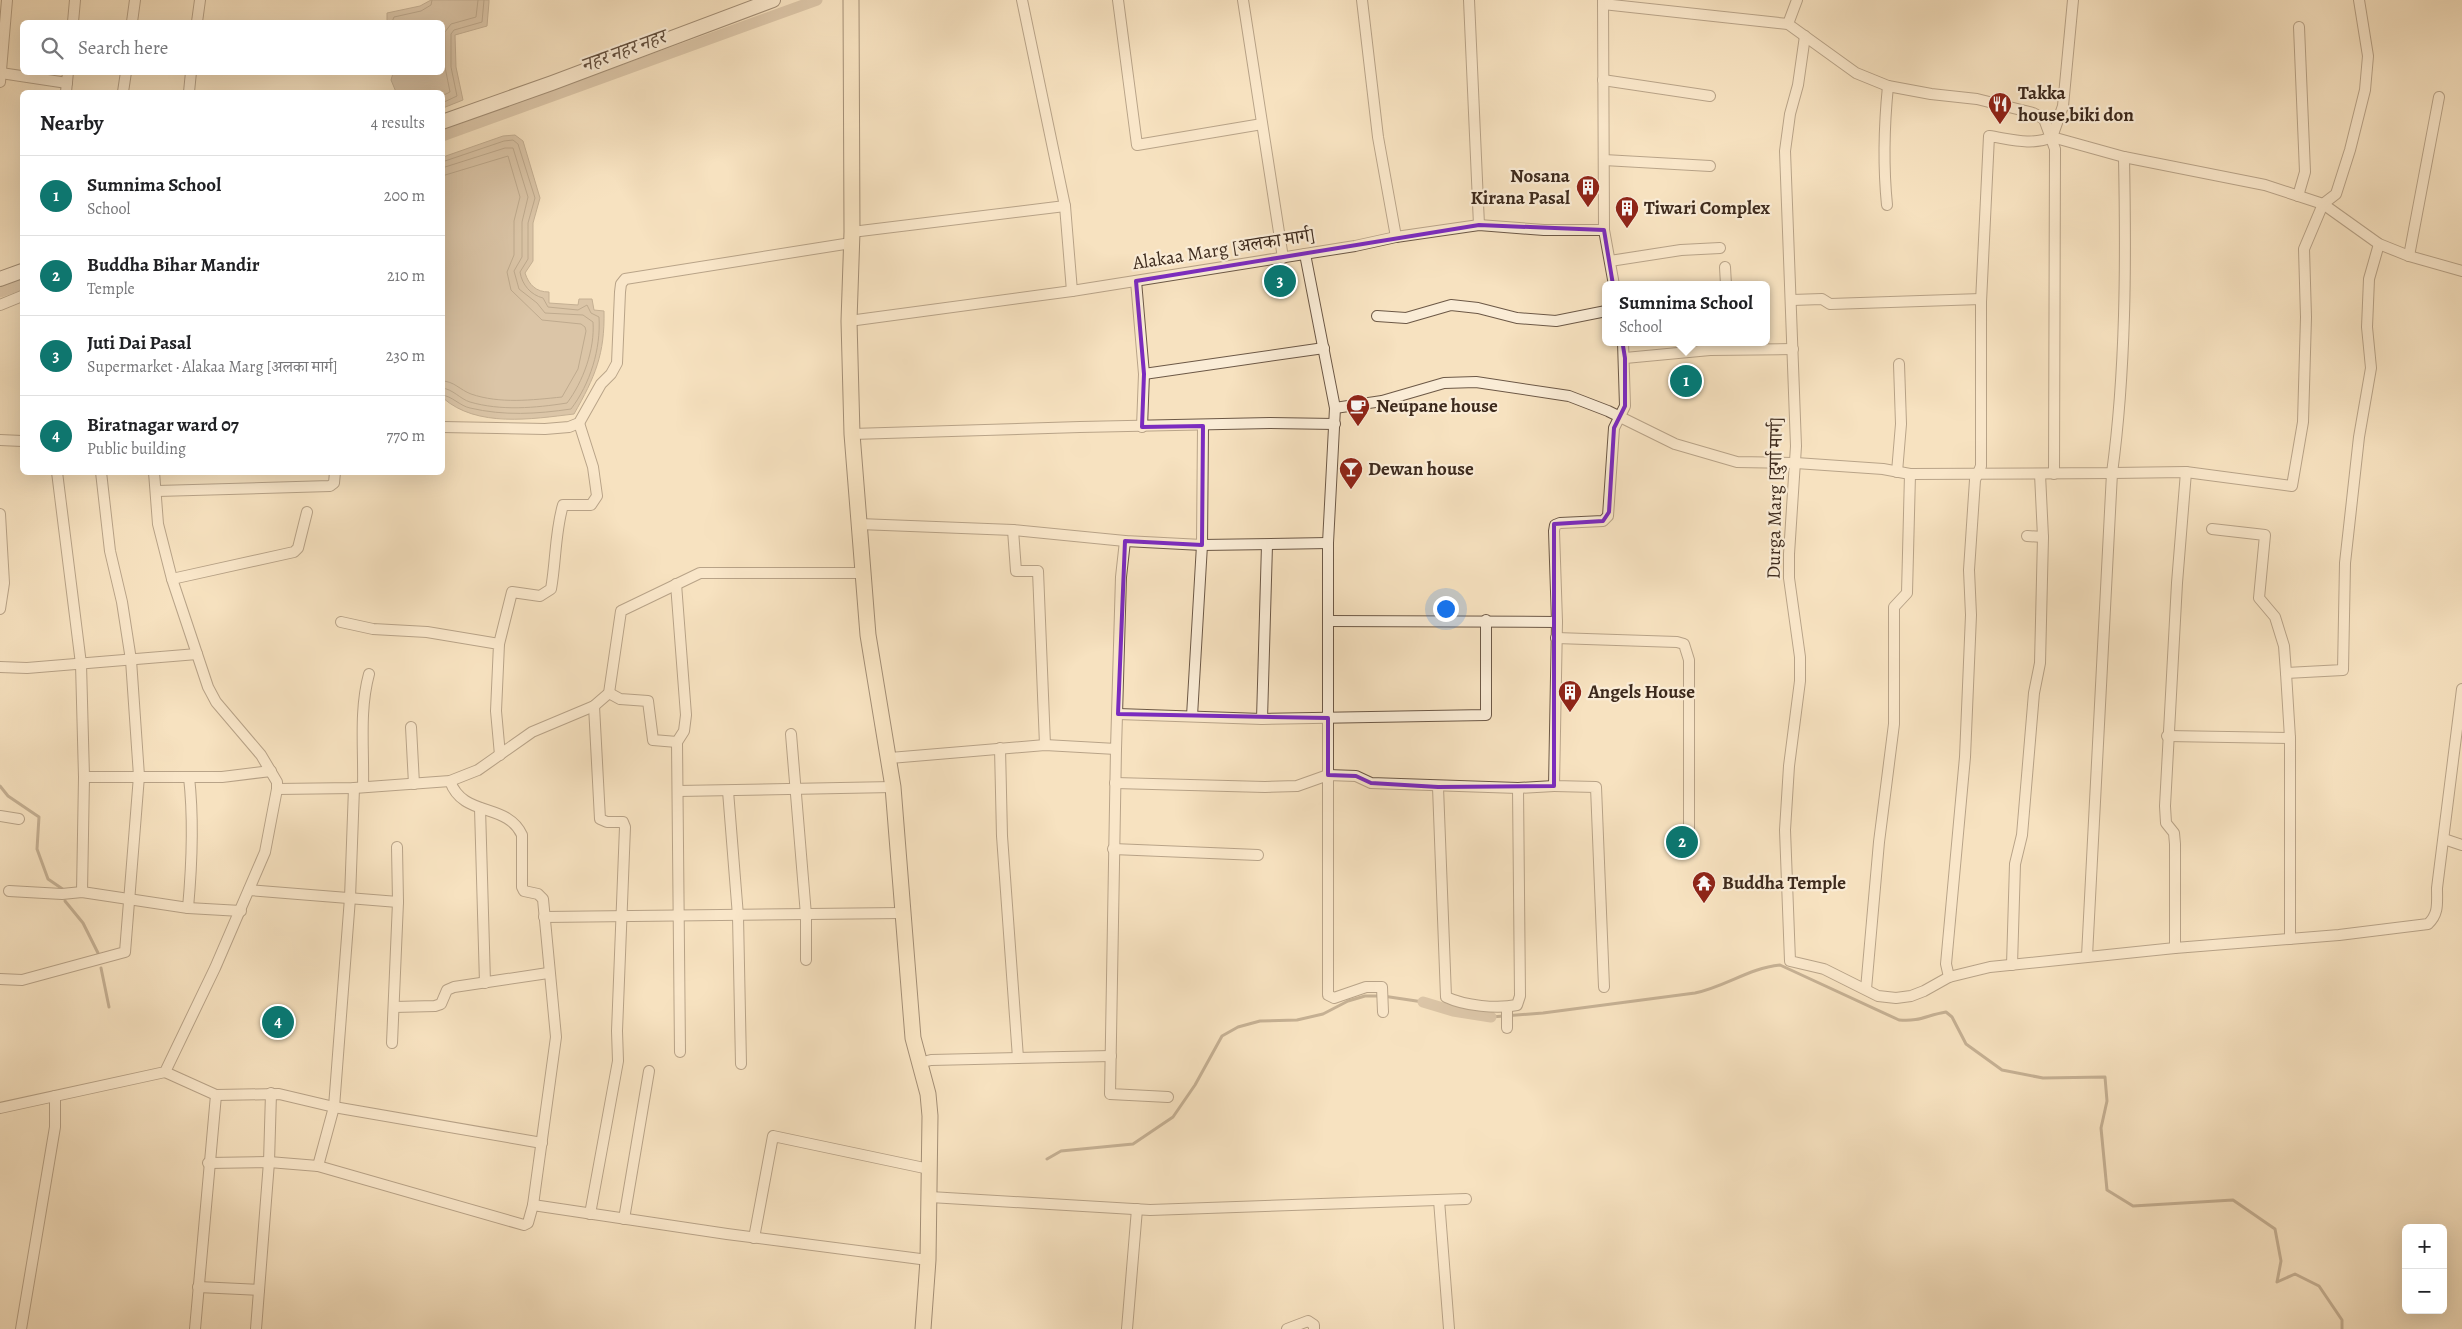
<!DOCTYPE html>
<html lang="en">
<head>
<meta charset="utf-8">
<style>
  :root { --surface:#fff; --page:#f6f6f6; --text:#202124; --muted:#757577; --line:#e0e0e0; --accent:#0f766e }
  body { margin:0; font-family:Alegreya,"Noto Serif Devanagari",serif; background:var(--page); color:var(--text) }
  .controls { position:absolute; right:15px; bottom:15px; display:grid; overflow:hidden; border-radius:8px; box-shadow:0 5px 20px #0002 }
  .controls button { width:45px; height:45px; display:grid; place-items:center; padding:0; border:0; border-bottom:1px solid var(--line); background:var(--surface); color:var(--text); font:25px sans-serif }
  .you { position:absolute; left:1445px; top:608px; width:18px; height:18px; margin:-12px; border:4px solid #fff; border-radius:50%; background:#1a73e8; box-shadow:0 0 0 8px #1a73e833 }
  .badge { display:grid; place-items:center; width:32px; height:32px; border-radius:50%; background:var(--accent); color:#fff; font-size:16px; font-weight:700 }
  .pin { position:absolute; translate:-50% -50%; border:2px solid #fff; box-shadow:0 1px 5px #0006 }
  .popup { position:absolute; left:1602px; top:281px; width:168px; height:65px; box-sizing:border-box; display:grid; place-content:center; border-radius:8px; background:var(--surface); filter:drop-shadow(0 1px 4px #0005); font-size:16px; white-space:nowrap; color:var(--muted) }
  .popup b { font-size:19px; color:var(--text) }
  .popup::after { content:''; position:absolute; left:50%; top:100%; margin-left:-10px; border:10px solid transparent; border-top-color:var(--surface) }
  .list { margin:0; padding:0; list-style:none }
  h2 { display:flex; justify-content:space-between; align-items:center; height:65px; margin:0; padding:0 20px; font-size:21px }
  h2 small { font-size:16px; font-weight:400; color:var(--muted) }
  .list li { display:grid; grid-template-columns:32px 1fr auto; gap:15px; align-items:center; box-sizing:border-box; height:80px; padding:0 20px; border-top:1px solid var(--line) }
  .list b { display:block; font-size:19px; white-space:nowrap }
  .list p { margin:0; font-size:16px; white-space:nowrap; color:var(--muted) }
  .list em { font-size:16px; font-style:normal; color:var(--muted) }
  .icon { flex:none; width:28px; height:28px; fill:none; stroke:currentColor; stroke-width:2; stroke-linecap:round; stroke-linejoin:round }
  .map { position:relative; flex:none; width:2462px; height:1329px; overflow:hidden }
  .search { position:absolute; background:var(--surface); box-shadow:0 5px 20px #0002; left:20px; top:20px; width:425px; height:55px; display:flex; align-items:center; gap:12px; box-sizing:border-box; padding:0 18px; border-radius:8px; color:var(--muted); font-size:19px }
  .panel { position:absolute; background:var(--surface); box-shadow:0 5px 20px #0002; left:20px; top:90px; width:425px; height:385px; border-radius:8px }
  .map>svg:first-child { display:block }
  .water { fill:#b8a389; stroke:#87735e }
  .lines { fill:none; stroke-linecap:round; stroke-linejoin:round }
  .shore { stroke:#7a6653; stroke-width:1 }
  .stream { stroke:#87735e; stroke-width:3 }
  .canal { stroke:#b8a389; stroke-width:11 }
  .minor-casing { stroke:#6c5846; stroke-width:12 }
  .secondary-casing { stroke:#3d2a1d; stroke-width:16 }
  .primary-casing { stroke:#3d2a1d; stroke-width:17 }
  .minor { stroke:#faecd6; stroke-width:10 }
  .secondary { stroke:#faecd6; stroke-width:14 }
  .primary { stroke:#f7e2c0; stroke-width:15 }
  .marked { fill:none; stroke:#7b2cbf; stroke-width:4; stroke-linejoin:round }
  .labels { text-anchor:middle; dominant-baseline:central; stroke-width:4.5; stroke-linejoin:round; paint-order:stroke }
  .poi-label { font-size:19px; font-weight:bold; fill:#3d2a1d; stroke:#faecd6; text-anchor:start }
  .street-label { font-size:19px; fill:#3d2a1d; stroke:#faecd6 }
  .water-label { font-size:20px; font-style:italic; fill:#624e3d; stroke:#faecd6 }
</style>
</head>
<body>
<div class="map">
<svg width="2462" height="1329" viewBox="0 0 2462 1329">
  <rect width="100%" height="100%" fill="#f7e2c0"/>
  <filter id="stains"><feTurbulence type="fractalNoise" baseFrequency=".004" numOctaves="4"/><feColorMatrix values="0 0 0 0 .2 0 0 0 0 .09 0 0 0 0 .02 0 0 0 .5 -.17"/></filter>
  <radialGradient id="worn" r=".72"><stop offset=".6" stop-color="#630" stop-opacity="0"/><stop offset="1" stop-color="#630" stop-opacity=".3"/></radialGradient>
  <g class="water">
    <path d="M431,0H489V2L487,26L455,35L456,67L463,100L443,108L442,92H396L391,80L393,73L442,72V22H387V13L420,6Z"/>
    <path d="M515,135L523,141L540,198L533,223V261L525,273C529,285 536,292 549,292V303L578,305L579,299H592L594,310L604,311C605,354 595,377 574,414C532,419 477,428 443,398V157L503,136Z"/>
  </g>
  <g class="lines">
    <g class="shore">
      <path d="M392,22L394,17L421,11L431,5L432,0"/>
      <path d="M442,96L450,92L445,67V32L451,24L476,17L478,0"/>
      <path d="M442,103L457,96L451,67V34L454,30L482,22L484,0"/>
      <path d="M442,162L504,141L513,140L518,144L535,198L528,223V259L520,272C522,285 531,295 543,298L548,307L578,310L587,305L591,313L599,317C601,349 590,384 571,409C537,414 504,416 470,408C460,406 452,396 442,395"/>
      <path d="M442,168L505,148H513L528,197L522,222V257L514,271L519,289L537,303L545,313L583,315L593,322C595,349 583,382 567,403C535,408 501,411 470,402C460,399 453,389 442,388"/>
      <path d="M442,176L508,156L520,197L514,221V255L507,272L511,290L542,320L581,324L585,327L586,331L578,369L562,397C532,400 500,404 471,394C460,390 454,381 442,381"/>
    </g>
    <g class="stream">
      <path d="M0,786L8,796L39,817L37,849L48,879L64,890"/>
      <path d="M65,901L83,923L98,953"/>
      <path d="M101,968L109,1007"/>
      <path d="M1491,1017L1543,1013L1695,993C1725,987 1749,968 1780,965L1899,1020C1920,1022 1927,1015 1946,1012L1952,1017L1966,1044L2002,1070L2043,1078L2105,1077L2107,1101L2101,1128L2107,1190L2133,1206L2233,1200L2275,1229L2281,1261L2277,1282L2295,1274L2319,1286L2342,1320V1329"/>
      <path d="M1047,1159L1061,1151L1133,1144L1173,1117L1195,1085L1222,1036L1238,1027L1260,1021L1297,1020L1323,1014L1348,1001L1365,996H1383L1423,1002"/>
    </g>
    <g class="canal">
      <path d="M442,136L817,0"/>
      <path d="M0,292L22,284"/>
      <path d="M1423,1002L1453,1011L1491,1017"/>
    </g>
    <g class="minor-casing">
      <g id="minor">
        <path d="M1022,0L1065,206L1072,291"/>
        <path d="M1118,0L1137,145L1262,124"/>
        <path d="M1243,0L1283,258"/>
        <path d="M1362,0L1378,137L1396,237"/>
        <path d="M1469,0L1479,225"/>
        <path d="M1603,0L1604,230L1614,285"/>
        <path d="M1603,4L1788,24L1856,73L1888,86L1931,94L1977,99L2033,113L2044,119L2055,149L2054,474"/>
        <path d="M73,22L75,0"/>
        <path d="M132,22L135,0"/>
        <path d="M197,22L200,0"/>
        <path d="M1788,24L1797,0"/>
        <path d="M1805,36L1798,85L1790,114L1785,151L1796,446L1789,554V578L1800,657V681L1789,766L1785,830L1790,961L1824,969L1878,996L1896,998L1911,996L1924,991L1949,977L1990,967L2175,948L2339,935L2428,924C2439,914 2437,903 2437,888L2462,689"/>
        <path d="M1,73L67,83"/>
        <path d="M1603,80L1710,96"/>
        <path d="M0,82L7,0"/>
        <path d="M66,92L68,72"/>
        <path d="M123,92L126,72"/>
        <path d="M189,92L191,72"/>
        <path d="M2052,137L2124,157L2265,185L2323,204L2379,244L2409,256L2462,271"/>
        <path d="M2052,137L2063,106L2073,0"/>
        <path d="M1604,160L1710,166"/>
        <path d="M2298,196L2305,172L2299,27"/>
        <path d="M1887,205C1883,165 1884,126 1888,86"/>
        <path d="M852,232L1065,206"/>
        <path d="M1305,254L1335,408L1328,543V995L1334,998L1366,987H1382L1383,1012"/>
        <path d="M2409,256L2439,97"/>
        <path d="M1610,261L1681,250L1720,248"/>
        <path d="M1725,267L1726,285"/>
        <path d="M1136,281L1144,374L1142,427"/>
        <path d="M1792,300L1822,299L1830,304L1981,299"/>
        <path d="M0,305L22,296"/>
        <path d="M1377,316L1406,318L1451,305L1478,308L1517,318L1556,321L1606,311"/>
        <path d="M849,321L1072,291L1355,246L1396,237L1479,225L1544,230H1604"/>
        <path d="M1625,358L1710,350L1793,349"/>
        <path d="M1144,374L1324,348"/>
        <path d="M1335,408L1382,401L1444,383L1476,382L1569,396L1608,411L1675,444L1737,462L1796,463L1883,469L1910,474L2112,473C2126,370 2126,261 2124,157"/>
        <path d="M442,427L545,429L569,427L579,423L601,384L611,374L617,363L620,292L621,284L625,279L851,243"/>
        <path d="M852,434L1080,427L1270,423L1335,424"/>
        <path d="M0,440L22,441"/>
        <path d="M57,472L81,664L84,777L82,892"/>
        <path d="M1897,472L1901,424L1899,364"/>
        <path d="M157,491L330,486L334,483L335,472"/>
        <path d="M0,514L4,583L0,609"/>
        <path d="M859,524L1013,530L1125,541L1202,545L1328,543"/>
        <path d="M2212,529L2265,535L2259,598L2275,617L2284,646L2286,673"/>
        <path d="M1013,530L1016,571H1038L1045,745"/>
        <path d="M2027,536L2043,537"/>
        <path d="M172,579L294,552L298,548L307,512"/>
        <path d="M676,584L686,715L684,731L677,742L680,1052"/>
        <path d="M1328,621L1557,622"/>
        <path d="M341,622L373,629L427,632L499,644L496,711L500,755"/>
        <path d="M1556,638L1677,642L1684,644L1689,660V829"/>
        <path d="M499,644L512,592L540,596L551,589C556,561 555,532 563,505H591L597,496L593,467L579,423"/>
        <path d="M0,667L27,668L197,654"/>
        <path d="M609,693L620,699L648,701L653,740L677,742"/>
        <path d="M1118,714L1262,719L1486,715V620"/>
        <path d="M1192,716L1202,545L1203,426"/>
        <path d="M1262,719L1267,545"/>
        <path d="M411,727L414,784"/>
        <path d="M791,734L806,915V960"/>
        <path d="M2167,736L2290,738"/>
        <path d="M1000,748L1002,836L1018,1058"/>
        <path d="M1116,749L1110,1094L1168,1097"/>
        <path d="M890,758L1045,745L1116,749L1121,577L1125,541"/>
        <path d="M84,777H222L271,771"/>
        <path d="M450,781C463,818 507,802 522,835V887L524,891L538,894L543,899L556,1037L533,1205"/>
        <path d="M1115,783L1265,787L1297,786L1328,775L1356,776L1371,783L1518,788"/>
        <path d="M363,787C364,749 359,711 369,674"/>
        <path d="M1438,787L1446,997C1465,1006 1497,1009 1517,1005L1520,996L1518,788L1554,786"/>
        <path d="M277,789L354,788L450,781L478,770L532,732L594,706L609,693L621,611L700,573H863"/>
        <path d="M678,791L893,787"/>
        <path d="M728,791L738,916L741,1064"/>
        <path d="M480,808L485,983"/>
        <path d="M0,816L19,819"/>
        <path d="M2444,839L2462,845"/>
        <path d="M1113,849L1258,855"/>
        <path d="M249,890L398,902"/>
        <path d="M9,891L62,894L82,892L188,908L241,911"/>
        <path d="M188,908C192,864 194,821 189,777"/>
        <path d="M544,917L902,913"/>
        <path d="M2290,939V738L2286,673L2343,670L2345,563L2359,437L2371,368L2367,327L2369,279L2379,244"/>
        <path d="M2175,948V844L2174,833L2166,823L2165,806L2177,583L2186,472"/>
        <path d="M2087,956L2112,473L2186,472L2292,486L2303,422L2306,317L2304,249L2323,204L2336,194L2350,150L2365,90L2368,56L2359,0"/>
        <path d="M2012,965L2015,864L2022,835L2034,693L2040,663L2043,537L2040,474"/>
        <path d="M1949,977L1946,964L1965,757L1971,615L1969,570L1975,480L1981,466V302L1989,136C2010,139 2032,146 2052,137"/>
        <path d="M0,979L22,980L125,952L139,776L131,660L122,602L110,551L101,472"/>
        <path d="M1604,987L1596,787L1554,786L1557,622L1554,531L1555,525L1560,523L1603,521L1608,516L1614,428L1625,406L1623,342"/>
        <path d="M1866,989L1879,842L1894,724V607L1907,593L1910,474"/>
        <path d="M394,1007L435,1006L441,1004L447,990L454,987L548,973"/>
        <path d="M1507,1007V1028"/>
        <path d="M392,1043L398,902L397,847"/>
        <path d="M919,1063L931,1060L1111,1056"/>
        <path d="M165,1072L216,1095L195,1329"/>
        <path d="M216,1095L279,1094L334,1107L542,1143"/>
        <path d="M0,1108L165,1072L215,968L265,852L277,789V782L261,755L216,702L208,687L172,579L158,524L154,472"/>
        <path d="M208,1163L269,1162L318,1166L524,1225L528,1223L533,1205L727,1234L928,1260"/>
        <path d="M318,1166L334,1107L350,898L354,788"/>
        <path d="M930,1197L1150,1210L1466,1199"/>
        <path d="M1439,1200L1449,1329"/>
        <path d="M590,1214L618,1061L617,1031L625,827L623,822H607L600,819L594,706"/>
        <path d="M624,1219L649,1071"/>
        <path d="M754,1238L773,1136L929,1169"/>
        <path d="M198,1287L259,1290"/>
        <path d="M21,1329L55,1127V1096"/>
        <path d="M256,1329L269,1162L271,1093"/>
        <path d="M1127,1329L1137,1209"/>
        <path d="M1287,1329L1308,1321L1314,1325V1329"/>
      </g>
    </g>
    <g class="secondary-casing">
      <g id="secondary">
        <path d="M442,122L552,83L773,0"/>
        <path d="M0,279L22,271"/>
      </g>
    </g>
    <g class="primary-casing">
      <path id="primary" d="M851,0L852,232L849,321L852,434L868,635L893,787L913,1038L928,1094L930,1116L928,1260L923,1329"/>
    </g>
    <use href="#minor" class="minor"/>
    <use href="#secondary" class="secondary"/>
    <use href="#primary" class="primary"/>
  </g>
  <path d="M0 0H2462V1329H0ZM1479,225L1604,230L1625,358V406L1614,428L1609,512L1603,521L1554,524V786L1438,787L1371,783L1356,776L1328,775V718L1118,714L1125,541L1202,545L1203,426L1142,427L1144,374L1136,281Z" fill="#f7e2c0" fill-opacity=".55" fill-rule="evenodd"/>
  <path class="marked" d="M1479,225L1604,230L1625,358V406L1614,428L1609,512L1603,521L1554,524V786L1438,787L1371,783L1356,776L1328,775V718L1118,714L1125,541L1202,545L1203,426L1142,427L1144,374L1136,281Z"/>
  <defs>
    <g id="restaurant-pin" transform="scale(1.25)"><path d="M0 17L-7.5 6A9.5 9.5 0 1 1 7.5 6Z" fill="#8f2418" stroke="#faecd6"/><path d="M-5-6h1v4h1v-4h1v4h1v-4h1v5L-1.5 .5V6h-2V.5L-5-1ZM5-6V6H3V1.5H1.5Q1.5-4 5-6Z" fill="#fff"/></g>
    <g id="building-pin" transform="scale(1.25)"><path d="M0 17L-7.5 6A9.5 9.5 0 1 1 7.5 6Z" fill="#8f2418" stroke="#faecd6"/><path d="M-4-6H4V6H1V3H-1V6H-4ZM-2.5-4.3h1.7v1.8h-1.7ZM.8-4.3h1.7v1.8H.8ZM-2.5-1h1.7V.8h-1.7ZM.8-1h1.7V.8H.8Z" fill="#fff"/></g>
    <g id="cafe-pin" transform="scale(1.25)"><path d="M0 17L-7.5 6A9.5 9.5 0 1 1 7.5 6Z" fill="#8f2418" stroke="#faecd6"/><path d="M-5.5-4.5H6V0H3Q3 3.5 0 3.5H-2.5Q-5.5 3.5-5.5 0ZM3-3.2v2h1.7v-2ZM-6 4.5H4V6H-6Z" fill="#fff"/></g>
    <g id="bar-pin" transform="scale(1.25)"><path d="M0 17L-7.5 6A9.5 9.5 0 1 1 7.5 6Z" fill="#8f2418" stroke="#faecd6"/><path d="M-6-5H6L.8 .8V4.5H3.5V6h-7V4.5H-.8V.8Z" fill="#fff"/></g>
    <g id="temple-pin" transform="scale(1.25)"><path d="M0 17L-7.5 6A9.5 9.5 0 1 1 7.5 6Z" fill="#8f2418" stroke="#faecd6"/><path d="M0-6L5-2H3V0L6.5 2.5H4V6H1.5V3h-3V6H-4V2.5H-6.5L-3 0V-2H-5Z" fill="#fff"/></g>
  </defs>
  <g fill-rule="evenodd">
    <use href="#restaurant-pin" x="2000" y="104"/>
    <use href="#building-pin" x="1588" y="187"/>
    <use href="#building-pin" x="1627" y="208"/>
    <use href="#cafe-pin" x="1358" y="406"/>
    <use href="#bar-pin" x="1351" y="469"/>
    <use href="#building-pin" x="1570" y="692"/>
    <use href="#temple-pin" x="1704" y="883"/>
  </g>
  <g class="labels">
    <g class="poi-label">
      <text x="2018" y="93">Takka<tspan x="2018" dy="22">house,biki don</tspan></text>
      <text x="1570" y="176" text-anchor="end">Nosana<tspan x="1570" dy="22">Kirana Pasal</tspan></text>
      <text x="1644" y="208">Tiwari Complex</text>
      <text x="1376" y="406">Neupane house</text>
      <text x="1368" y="469">Dewan house</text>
      <text x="1588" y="692">Angels House</text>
      <text x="1722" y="883">Buddha Temple</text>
    </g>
    <g class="street-label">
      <text transform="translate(1224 249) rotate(-9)">Alakaa Marg [अलका मार्ग]</text>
      <text transform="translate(1775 498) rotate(-89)">Durga Marg [दुर्गा मार्ग]</text>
    </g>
    <g class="water-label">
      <text transform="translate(623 51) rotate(-20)">नहर नहर नहर</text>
    </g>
  </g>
  <rect width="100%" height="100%" filter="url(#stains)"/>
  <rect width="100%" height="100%" fill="url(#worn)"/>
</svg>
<div class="controls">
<button>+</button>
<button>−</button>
</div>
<div class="you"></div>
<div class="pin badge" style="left:1686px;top:381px">1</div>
<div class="popup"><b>Sumnima School</b>School</div>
<div class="pin badge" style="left:1682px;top:842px">2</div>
<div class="pin badge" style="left:1280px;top:281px">3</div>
<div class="pin badge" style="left:278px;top:1022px">4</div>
<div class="search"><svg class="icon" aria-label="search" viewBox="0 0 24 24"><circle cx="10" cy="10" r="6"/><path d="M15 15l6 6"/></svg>Search here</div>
<section class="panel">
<h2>Nearby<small>4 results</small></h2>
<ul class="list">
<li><span class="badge">1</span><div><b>Sumnima School</b><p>School</p></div><em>200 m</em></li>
<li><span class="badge">2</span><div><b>Buddha Bihar Mandir</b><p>Temple</p></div><em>210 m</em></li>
<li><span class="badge">3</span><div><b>Juti Dai Pasal</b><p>Supermarket · Alakaa Marg [अलका मार्ग]</p></div><em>230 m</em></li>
<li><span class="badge">4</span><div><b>Biratnagar ward 07</b><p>Public building</p></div><em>770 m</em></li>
</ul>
</section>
</div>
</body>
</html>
